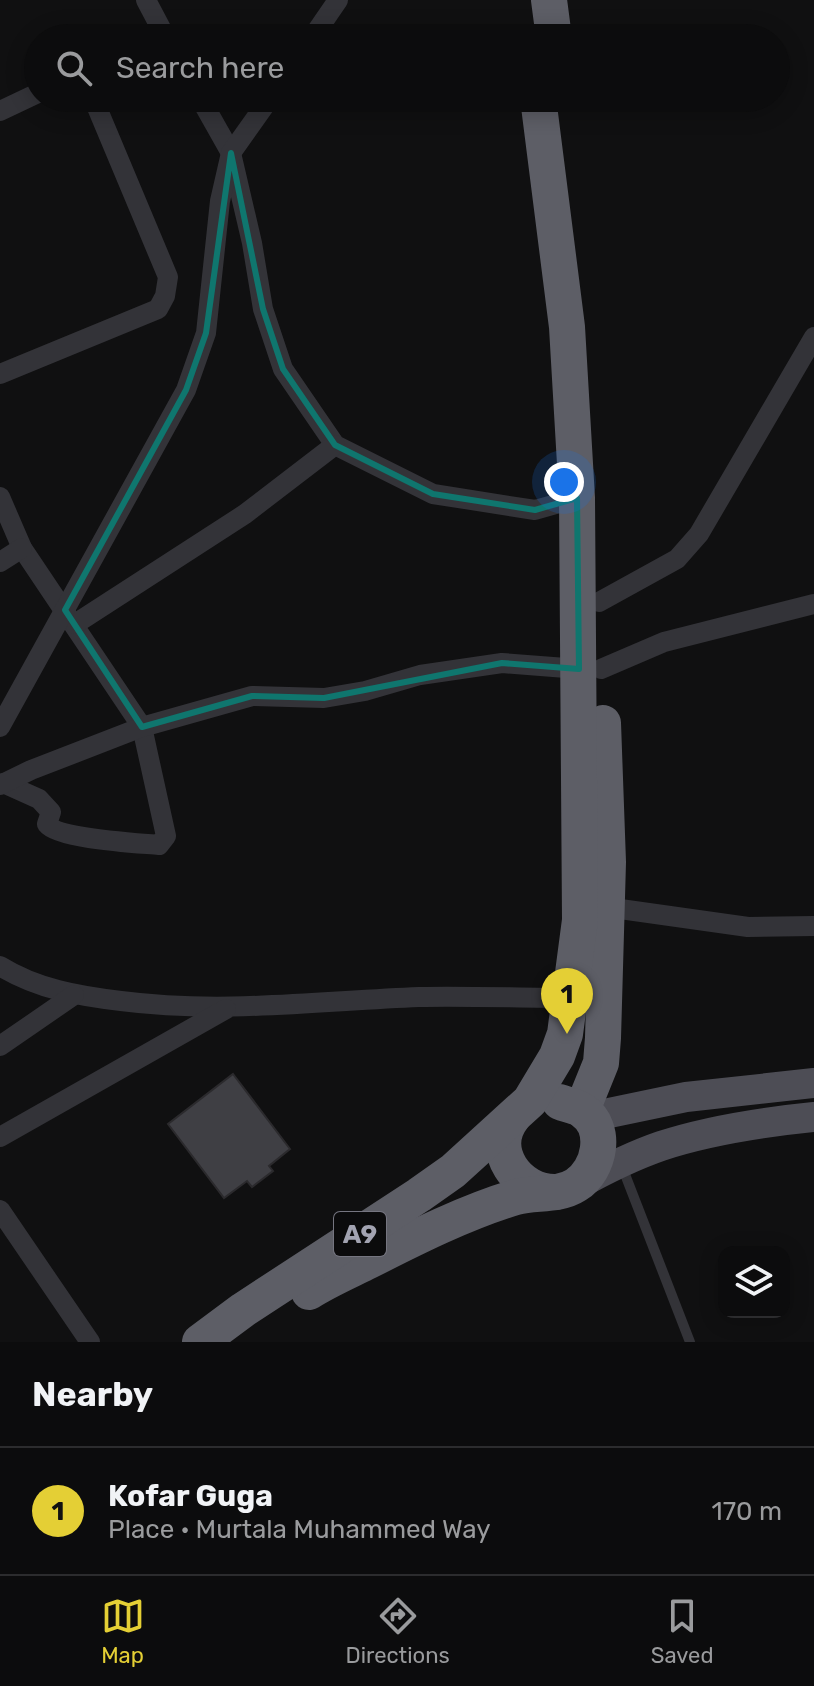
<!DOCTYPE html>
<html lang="en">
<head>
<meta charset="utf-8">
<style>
  :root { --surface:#0c0c0d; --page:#151516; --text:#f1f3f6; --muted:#9a9b9d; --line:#2c2c2e; --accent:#e4cf35 }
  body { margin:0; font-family:Rubik,sans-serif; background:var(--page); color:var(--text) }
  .controls { position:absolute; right:24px; bottom:24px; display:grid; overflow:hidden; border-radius:16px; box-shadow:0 4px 20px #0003 }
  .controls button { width:72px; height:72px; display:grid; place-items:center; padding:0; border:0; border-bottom:2px solid var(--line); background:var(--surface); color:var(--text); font:40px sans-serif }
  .you { position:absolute; left:564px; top:482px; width:28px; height:28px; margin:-20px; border:6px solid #fff; border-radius:50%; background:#1a73e8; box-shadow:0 0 0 12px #1a73e833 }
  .badge { display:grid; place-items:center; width:52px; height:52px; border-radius:50%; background:var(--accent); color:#111; font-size:26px; font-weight:700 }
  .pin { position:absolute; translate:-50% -66px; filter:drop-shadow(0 2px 4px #0008) }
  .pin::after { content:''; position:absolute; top:42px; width:28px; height:24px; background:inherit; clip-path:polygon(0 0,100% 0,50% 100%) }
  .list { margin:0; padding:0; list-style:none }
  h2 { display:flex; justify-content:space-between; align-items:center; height:104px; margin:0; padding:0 32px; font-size:34px }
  h2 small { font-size:26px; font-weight:400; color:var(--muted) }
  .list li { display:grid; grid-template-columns:52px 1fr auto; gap:24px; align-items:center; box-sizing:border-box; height:128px; padding:0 32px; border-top:2px solid var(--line) }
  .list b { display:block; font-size:30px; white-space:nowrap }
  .list p { margin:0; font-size:26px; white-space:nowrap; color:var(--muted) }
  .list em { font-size:26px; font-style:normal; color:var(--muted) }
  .icon { flex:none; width:44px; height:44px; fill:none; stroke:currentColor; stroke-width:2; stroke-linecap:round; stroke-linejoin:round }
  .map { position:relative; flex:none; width:814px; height:1342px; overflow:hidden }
  .search { position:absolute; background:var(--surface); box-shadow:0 4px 20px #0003; left:24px; right:24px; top:24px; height:88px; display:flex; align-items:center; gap:20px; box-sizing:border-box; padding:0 28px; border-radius:44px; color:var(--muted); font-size:30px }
  .sheet { height:232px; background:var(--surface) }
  nav { display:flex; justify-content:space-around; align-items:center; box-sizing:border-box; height:112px; border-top:2px solid var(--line); background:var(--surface); font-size:22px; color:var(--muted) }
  nav a { display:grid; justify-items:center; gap:4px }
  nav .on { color:var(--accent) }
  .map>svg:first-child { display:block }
  .building { fill:#3f3f44; stroke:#2b2a2d; stroke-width:2 }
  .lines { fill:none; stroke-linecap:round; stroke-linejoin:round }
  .lane { stroke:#333338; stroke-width:10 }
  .street { stroke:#333338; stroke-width:20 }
  .primary { stroke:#4d4d55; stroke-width:30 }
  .highway { stroke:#5d5e66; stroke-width:36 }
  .marked { fill:none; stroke:#0f766e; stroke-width:6; stroke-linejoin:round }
  .labels { text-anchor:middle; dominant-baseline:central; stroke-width:8; stroke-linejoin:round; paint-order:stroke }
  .shield { fill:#0b0b0c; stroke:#757580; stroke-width:2 }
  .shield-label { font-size:26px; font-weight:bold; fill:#a2a3b1 }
</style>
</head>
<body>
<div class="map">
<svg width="814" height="1342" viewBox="0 0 814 1342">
  <rect width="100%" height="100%" fill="#101011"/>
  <path class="building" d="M233,1074L290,1149L269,1166L273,1171L252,1187L247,1181L224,1198L168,1124Z"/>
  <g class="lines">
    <path class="lane" d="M621,1164L690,1342"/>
    <g class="street">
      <path d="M146,0L166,38"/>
      <path d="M312,38L338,0"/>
      <path d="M200,98L231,153L252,243L263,309L283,369L335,445L433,494L535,510L577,498"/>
      <path d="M0,111L38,93"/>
      <path d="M0,374L158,309L165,296L168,277L93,98"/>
      <path d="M0,497L22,548L142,727L166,836L159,845C138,843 58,839 47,824L51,812L39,799L3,783"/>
      <path d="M0,562L22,548"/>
      <path d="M599,602L677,559L699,534L814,337"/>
      <path d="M75,624L245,514L335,445"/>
      <path d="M601,669L664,642L814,604"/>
      <path d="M0,727L186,390L206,333L220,201L231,153L270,98"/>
      <path d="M0,785L31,770L142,727L252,696L324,698L365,691L420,675L502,663L579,669"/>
      <path d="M606,907L748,927L814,926"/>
      <path d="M0,966C37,989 79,996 121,1001C221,1014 319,1001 419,997C469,996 520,998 571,998"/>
      <path d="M0,1046L74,995"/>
      <path d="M0,1137L226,1009"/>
      <path d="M0,1210L90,1342"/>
    </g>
    <g class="primary">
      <path d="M590,1117L686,1097L814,1083"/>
      <path d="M577,1185C604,1170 632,1156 661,1146C710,1130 764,1122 814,1117"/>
    </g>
    <g class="highway">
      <path d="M549,0L554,38"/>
      <path d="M582,1110L601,1063L603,1038L608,862L603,723"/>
      <path d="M513,1117C487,1150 518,1193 556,1192"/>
      <path d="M309,1292C328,1280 349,1271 369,1261C416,1237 466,1212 516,1197C536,1192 559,1196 576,1185C600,1170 608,1128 583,1111C577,1106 567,1105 560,1102"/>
      <path d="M200,1342L243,1310L419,1195L453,1171L530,1101L557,1056L565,1034L580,920L577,498L567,327L538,98"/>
    </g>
  </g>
  <path class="marked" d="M231,153L263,309L283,369L335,445L433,494L535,510L577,498L579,669L502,663L324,698L252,696L142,727L65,610L186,390L206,333Z"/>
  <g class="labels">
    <rect class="shield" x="334" y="1212" width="52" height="44" rx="6"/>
    <g class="shield-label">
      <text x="360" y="1234">A9</text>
    </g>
  </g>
</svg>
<div class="controls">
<button><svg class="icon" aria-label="layers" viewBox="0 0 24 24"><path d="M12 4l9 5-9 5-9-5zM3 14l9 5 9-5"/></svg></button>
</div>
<div class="you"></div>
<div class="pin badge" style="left:567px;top:1034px">1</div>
<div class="search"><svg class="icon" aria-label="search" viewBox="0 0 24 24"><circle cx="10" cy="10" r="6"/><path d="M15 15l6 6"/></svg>Search here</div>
</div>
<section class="sheet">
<h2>Nearby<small></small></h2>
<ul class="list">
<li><span class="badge">1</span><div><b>Kofar Guga</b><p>Place · Murtala Muhammed Way</p></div><em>170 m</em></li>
</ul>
</section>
<nav>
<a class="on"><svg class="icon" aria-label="map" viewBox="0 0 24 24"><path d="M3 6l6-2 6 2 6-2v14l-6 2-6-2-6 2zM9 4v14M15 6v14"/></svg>Map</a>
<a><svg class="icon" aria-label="directions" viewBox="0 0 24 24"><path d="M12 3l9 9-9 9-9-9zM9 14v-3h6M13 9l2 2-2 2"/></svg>Directions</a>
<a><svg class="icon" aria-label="saved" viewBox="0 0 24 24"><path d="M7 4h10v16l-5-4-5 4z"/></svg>Saved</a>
</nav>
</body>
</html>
